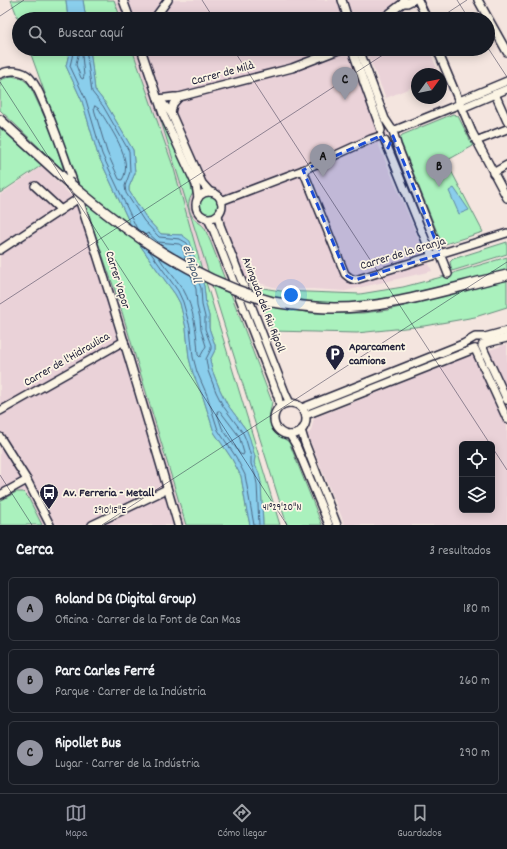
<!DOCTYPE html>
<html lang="es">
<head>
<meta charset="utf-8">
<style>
  :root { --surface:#171b24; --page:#242831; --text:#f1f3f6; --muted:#9ea1a6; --line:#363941; --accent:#9495a2 }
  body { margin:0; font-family:Dekko,sans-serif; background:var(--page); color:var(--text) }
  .controls { position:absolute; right:12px; bottom:12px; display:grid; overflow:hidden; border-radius:6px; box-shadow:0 2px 10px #0003 }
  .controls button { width:36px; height:36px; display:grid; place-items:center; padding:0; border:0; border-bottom:1px solid var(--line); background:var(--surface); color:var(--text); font:20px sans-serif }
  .compass { position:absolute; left:411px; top:68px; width:36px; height:36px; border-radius:50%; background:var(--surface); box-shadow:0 2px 10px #0003; rotate:57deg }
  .you { position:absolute; left:291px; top:295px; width:14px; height:14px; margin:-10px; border:3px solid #fff; border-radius:50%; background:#1a73e8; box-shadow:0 0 0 6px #1a73e833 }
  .badge { display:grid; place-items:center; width:26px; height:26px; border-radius:50%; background:var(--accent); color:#111; font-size:13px; font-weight:700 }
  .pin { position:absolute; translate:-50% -33px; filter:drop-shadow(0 1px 2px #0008) }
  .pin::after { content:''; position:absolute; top:21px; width:14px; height:12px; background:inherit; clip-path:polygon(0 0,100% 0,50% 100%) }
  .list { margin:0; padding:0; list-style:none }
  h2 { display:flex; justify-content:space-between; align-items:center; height:52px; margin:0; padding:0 16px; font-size:17px }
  h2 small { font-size:13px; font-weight:400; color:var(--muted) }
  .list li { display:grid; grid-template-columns:26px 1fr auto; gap:12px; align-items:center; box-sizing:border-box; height:64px; margin:0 8px 8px; padding:0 8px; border:1px solid var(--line); border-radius:6px }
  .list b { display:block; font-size:15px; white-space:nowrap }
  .list p { margin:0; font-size:13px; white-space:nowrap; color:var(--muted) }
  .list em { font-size:13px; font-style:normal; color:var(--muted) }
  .icon { flex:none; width:22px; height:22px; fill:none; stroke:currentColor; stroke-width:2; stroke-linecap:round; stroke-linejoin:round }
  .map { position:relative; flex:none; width:507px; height:525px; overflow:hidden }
  .search { position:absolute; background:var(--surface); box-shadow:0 2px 10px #0003; left:12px; right:12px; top:12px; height:44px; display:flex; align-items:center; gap:10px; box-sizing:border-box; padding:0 14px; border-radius:22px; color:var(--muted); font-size:15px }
  .sheet { height:268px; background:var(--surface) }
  nav { display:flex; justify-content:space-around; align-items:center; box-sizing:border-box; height:56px; border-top:1px solid var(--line); background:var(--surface); font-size:11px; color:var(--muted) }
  nav a { display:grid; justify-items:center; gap:2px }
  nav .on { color:var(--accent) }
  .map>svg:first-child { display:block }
  .built { fill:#ead2d8; fill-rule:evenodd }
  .green { fill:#aaf1bd; stroke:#668a7c }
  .water { fill:#8aceec; stroke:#6089a5 }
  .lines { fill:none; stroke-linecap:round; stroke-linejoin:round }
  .shore { stroke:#4c6782; stroke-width:1 }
  .minor-casing { stroke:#22223b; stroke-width:10 }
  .major-casing { stroke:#22223b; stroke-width:12 }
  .minor { stroke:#fcf5e5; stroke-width:7 }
  .major { stroke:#fcf5e5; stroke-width:9 }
  .major-bridge-casing { stroke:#22223b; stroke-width:12; stroke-linecap:butt }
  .major-bridge { stroke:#fcf5e5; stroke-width:9 }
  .marked { fill:#1d4ed8; fill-opacity:0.2; stroke:#1d4ed8; stroke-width:3; stroke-dasharray:8 5; stroke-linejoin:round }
  .ticks { fill:none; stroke:#22223b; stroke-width:1; stroke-opacity:0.45 }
  .labels { text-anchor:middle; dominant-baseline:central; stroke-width:3.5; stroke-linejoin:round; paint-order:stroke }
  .street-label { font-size:12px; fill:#22223b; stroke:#fcf5e5 }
  .poi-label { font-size:12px; font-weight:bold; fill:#22223b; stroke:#fcf5e5; text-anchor:start }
  .water-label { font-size:13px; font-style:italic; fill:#415670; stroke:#fcf5e5 }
  .ticks-label { font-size:10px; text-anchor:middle; fill:#22223b; stroke:#fcf5e5; stroke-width:3.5; stroke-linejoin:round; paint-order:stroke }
</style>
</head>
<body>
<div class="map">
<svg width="507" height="525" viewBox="0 0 507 525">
  <rect width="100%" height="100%" fill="#f4e5df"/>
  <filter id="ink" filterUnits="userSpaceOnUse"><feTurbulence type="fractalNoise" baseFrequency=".025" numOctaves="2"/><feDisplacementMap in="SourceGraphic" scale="8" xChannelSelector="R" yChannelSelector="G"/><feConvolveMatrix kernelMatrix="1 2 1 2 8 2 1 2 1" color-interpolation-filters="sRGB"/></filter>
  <g filter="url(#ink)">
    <g class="built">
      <path d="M114,0H411L412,2L391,19H121Z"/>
      <path d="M132,49H360L387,134L378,144L432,271L345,291L313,289H280L201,266L174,169Z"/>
      <path d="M365,49H429L439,74H417V85L386,98Z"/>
      <path d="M42,166L87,212L119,302L186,525H0V195Z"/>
      <path d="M507,344V525H345L307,434L311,431L314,418L462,359ZM462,444H492V510H462Z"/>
    </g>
    <g class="green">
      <path d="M11,0H66L68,19H19V21Z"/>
      <path d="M83,0H114L121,19H86Z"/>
      <path d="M29,49H70L66,66L82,101L98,155L140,245L153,264L175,294L180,303L186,328L189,358L193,373L203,397L214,432L232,459L241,476L246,507L250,525H186L119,302L64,146Z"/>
      <path d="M90,49H132L174,169L201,266L280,525H263L261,483L254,463L255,457L247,431L227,404L220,390L212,370L210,360L215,350V345L209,328V316L206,305L204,286L197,267L182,235L161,234L147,219L129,191V187L135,173L133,150L106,104L95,90Z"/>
      <path d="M11,76L21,78L29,84L54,137L64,171L0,110V80Z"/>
      <path d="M155,102L188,177L193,193C190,198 188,202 189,208C192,223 201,221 205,229C213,246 219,265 226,282L209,274Z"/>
      <path d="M453,114L458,116L473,146L446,161L483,232L445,244L441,242L401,142L400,138L402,135Z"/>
      <path d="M0,126L42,165L0,193Z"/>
      <circle cx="208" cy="205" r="10"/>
      <path d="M507,242V254L452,271L450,262L453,259Z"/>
      <path d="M507,257V271L379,301L327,304L294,302L254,292L250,283L263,288L281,291L360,294L403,287L453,274L456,272Z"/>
      <path d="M507,280V307L475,317L424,326L357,333L272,331L261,304L311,313H363L388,310Z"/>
      <path d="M212,286L231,294L272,402L269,418L274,432L289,442L322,525H287Z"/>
      <path d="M468,345L470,349L308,413L307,410Z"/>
      <path d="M16,492H23L28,497L42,525H0V501Z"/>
    </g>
    <g class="water">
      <path d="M66,0H83L86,19H68Z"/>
      <path d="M70,49H90L95,90L106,104L133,150L135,173L129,187V191L147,219L161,234L182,235L190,241L197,267L204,286L206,305L209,316V328L215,345V350L210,360L212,370L220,390L227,404L247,431L250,439L255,457L254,463L259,473L261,483L263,525H250L246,507L241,476L232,459L214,432L203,397L193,373L189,358L186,328L180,303L175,294L153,264L140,245L98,155L82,101L66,66Z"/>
      <path d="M454,188L469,210L459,214L449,191Z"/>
    </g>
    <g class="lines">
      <g class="shore">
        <path d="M74,49L70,66L86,100L102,154L137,229"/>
        <path d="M86,49L92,92L103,106L129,151L130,172L125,186L126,193L144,221L159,237L180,239L187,243L192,263"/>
        <path d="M80,54L82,55L84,76L83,79L81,78L76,65L78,55Z"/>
        <path d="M95,106L99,109C109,127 135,160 122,180L119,179L107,152L94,109Z"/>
        <path d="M145,235L148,233L158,242L179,244L182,246L186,260"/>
        <path d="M148,249L178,291L183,302L190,327L193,357L197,372L207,395L218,430L236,457L245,475L254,525"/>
        <path d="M158,256C165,268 175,277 183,289C194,308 197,334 198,355L200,357L206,346L201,330L200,318L197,306L196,289L191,275"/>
        <path d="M197,278L201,288L202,305L205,317V329L211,345V349L206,359L208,371L216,392L223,406L243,433L246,440L251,457V464L255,474L257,484L259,525"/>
        <path d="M218,411H220L239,436L244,453L243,455L240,454L222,428L217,413Z"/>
      </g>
      <g class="minor-casing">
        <g id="minor">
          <path d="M123,0L130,19"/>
          <path d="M342,0L348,19"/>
          <path d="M418,0L427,19"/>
          <path d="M478,0L507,52"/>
          <path d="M403,3H407L413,0"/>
          <path d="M154,19L168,0"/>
          <path d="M382,19L403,3L404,0"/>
          <path d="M141,49L163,114L196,185L198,198"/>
          <path d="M353,49L354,55L381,130"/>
          <path d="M359,49L385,119L393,131L397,145L448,274"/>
          <path d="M437,49L472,132L507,198"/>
          <path d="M0,74C10,69 23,70 30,78C38,87 41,98 46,108C58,137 68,166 78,196C114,304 146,415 178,525"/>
          <path d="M495,94L507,121"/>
          <path d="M158,99L174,97H179L292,68L341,49"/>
          <path d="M160,100L171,113L202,183L210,192"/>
          <path d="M459,101L507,81"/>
          <path d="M462,108L507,89"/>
          <path d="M171,113L173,104L179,97"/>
          <path d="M393,131L460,104"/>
          <path d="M385,141L432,256"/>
          <path d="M476,141L507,129"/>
          <path d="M303,170L345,274L350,278L355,280L507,233"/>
          <path d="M493,173L507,165"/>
          <path d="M35,186L61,210"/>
          <circle cx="209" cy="205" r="13"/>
          <path d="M221,201L303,170L371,139L380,136"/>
          <path d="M218,215L220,225L286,395L290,403"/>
          <path d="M208,219L213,229L278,397L280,406"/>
          <path d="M0,250L79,198"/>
          <path d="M483,344L507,338"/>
          <path d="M482,346L507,400"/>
          <path d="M475,349L507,419"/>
          <circle cx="290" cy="419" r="16"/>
          <path d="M302,408L463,344L475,337H485L507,331"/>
          <path d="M0,411L124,341"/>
          <path d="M306,415L474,349"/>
          <path d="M301,430L305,443L337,525"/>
          <path d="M290,435L296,445L329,525"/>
          <path d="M0,437L27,480L50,525"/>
          <path d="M0,495L27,480"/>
          <path d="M92,525L167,489"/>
        </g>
      </g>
      <g class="major-casing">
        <g id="major">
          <path d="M0,120L68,182"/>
          <path d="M273,302C293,305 313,308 334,308C393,308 450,288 507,275"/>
        </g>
      </g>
      <use href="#minor" class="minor"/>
      <use href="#major" class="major"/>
      <g class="major-bridge-casing">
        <path id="major-bridge" d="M68,182C129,234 195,281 273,302"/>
      </g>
      <use href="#major-bridge" class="major-bridge"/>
    </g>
  </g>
  <path class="marked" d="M380,136L388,148L393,136L441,254L355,280L347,276L303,170Z"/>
  <path class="ticks" d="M202,0L214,19M457,0L469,19M0,16L24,0M438,19L467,0M488,48L507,77M233,49L490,444M0,82L287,525M0,304L392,49M492,447L507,470M0,475L32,525M102,525L507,262"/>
  <defs>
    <g id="parking-pin" transform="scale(1)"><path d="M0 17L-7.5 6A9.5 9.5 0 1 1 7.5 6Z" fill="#22223b" stroke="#fcf5e5"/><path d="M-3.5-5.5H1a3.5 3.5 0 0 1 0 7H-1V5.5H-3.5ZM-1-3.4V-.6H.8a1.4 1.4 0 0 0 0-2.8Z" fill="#fff"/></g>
    <g id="bus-pin" transform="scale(1)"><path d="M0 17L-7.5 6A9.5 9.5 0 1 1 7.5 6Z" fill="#22223b" stroke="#fcf5e5"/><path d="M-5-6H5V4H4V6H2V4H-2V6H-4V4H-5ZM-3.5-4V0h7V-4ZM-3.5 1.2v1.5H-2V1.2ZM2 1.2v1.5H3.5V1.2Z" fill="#fff"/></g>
  </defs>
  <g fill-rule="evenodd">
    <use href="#parking-pin" x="335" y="354"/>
    <use href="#bus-pin" x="49" y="493"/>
  </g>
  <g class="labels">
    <g class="street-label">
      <text transform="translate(223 74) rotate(-15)">Carrer de Milà</text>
      <text transform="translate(403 254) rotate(-17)">Carrer de la Granja</text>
      <text transform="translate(117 280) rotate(73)">Carrer Vapor</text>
      <text transform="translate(263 305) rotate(69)">Avinguda del Riu Ripoll</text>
      <text transform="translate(67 360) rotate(-30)">Carrer de l'Hidraulica</text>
    </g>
    <g class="poi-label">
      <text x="349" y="347">Aparcament<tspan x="349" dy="14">camions</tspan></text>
      <text x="63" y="493">Av. Ferreria - Metall</text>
    </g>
    <g class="water-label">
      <text transform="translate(191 264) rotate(73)">el Ripoll</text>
    </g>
  </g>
  <g class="ticks-label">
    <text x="282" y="510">41°29'20"N</text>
    <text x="110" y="513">2°10'15"E</text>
  </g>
</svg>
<div class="controls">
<button><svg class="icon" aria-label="locate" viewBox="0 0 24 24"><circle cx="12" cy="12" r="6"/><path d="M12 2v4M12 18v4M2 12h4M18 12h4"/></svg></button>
<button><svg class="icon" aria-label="layers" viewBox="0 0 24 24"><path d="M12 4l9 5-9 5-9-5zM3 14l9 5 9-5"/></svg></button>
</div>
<svg class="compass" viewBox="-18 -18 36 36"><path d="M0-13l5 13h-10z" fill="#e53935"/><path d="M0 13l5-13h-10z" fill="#9ea1a6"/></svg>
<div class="you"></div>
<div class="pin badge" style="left:323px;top:177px">A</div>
<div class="pin badge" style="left:439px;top:187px">B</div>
<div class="pin badge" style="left:345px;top:100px">C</div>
<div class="search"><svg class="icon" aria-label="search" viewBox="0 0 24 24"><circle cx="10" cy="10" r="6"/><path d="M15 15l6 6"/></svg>Buscar aquí</div>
</div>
<section class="sheet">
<h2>Cerca<small>3 resultados</small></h2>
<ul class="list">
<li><span class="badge">A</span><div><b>Roland DG (Digital Group)</b><p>Oficina · Carrer de la Font de Can Mas</p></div><em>180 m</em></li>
<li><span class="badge">B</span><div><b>Parc Carles Ferré</b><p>Parque · Carrer de la Indústria</p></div><em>260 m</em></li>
<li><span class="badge">C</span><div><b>Ripollet Bus</b><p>Lugar · Carrer de la Indústria</p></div><em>290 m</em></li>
</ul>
</section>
<nav>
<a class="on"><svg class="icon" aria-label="map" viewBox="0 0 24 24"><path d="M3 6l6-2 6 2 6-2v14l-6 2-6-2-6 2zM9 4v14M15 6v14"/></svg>Mapa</a>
<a><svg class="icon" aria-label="directions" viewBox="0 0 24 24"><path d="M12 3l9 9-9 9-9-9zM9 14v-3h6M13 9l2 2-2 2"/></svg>Cómo llegar</a>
<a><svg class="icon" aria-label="saved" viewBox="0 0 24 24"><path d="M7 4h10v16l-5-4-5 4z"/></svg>Guardados</a>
</nav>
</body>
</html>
